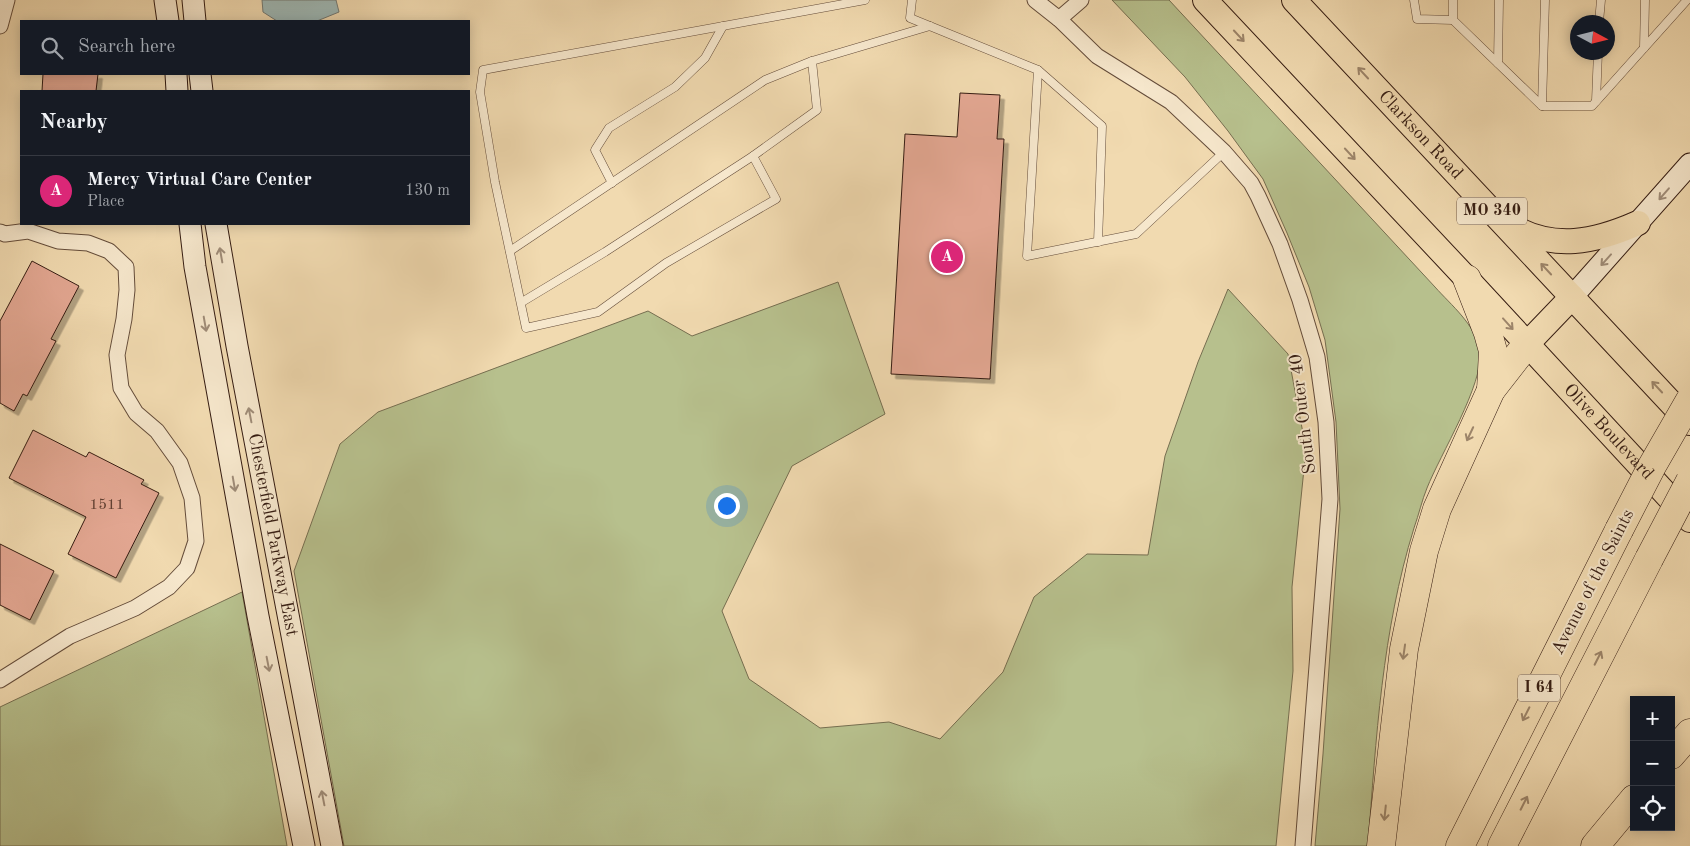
<!DOCTYPE html>
<html lang="en">
<head>
<meta charset="utf-8">
<style>
  :root { --surface:#171b24; --page:#242831; --text:#f1f3f6; --muted:#9ea1a6; --line:#363941; --accent:#db2777 }
  body { margin:0; font-family:"Old Standard TT",serif; background:var(--page); color:var(--text) }
  .controls { position:absolute; right:15px; bottom:15px; display:grid; overflow:hidden; border-radius:0px; box-shadow:0 2px 12px #0003 }
  .controls button { width:45px; height:45px; display:grid; place-items:center; padding:0; border:0; border-bottom:1px solid var(--line); background:var(--surface); color:var(--text); font:25px sans-serif }
  .compass { position:absolute; left:1570px; top:15px; width:45px; height:45px; border-radius:50%; background:var(--surface); box-shadow:0 2px 12px #0003; rotate:97deg }
  .you { position:absolute; left:726px; top:505px; width:18px; height:18px; margin:-12px; border:4px solid #fff; border-radius:50%; background:#1a73e8; box-shadow:0 0 0 8px #1a73e833 }
  .badge { display:grid; place-items:center; width:32px; height:32px; border-radius:50%; background:var(--accent); color:#fff; font-size:16px; font-weight:700 }
  .pin { position:absolute; translate:-50% -50%; border:2px solid #fff; box-shadow:0 1px 5px #0006 }
  .list { margin:0; padding:0; list-style:none }
  h2 { display:flex; justify-content:space-between; align-items:center; height:65px; margin:0; padding:0 20px; font-size:21px }
  h2 small { font-size:16px; font-weight:400; color:var(--muted) }
  .list li { display:grid; grid-template-columns:32px 1fr auto; gap:15px; align-items:center; box-sizing:border-box; height:70px; padding:0 20px; border-top:1px solid var(--line) }
  .list b { display:block; font-size:19px; white-space:nowrap }
  .list p { margin:0; font-size:16px; white-space:nowrap; color:var(--muted) }
  .list em { font-size:16px; font-style:normal; color:var(--muted) }
  .icon { flex:none; width:28px; height:28px; fill:none; stroke:currentColor; stroke-width:2; stroke-linecap:round; stroke-linejoin:round }
  .map { position:relative; flex:none; width:1690px; height:846px; overflow:hidden }
  .search { position:absolute; background:var(--surface); box-shadow:0 2px 12px #0003; left:20px; top:20px; width:450px; height:55px; display:flex; align-items:center; gap:12px; box-sizing:border-box; padding:0 18px; border-radius:0px; color:var(--muted); font-size:19px }
  .panel { position:absolute; background:var(--surface); box-shadow:0 2px 12px #0003; left:20px; top:90px; width:450px; height:135px; border-radius:0px }
  .map>svg:first-child { display:block }
  .green { fill:#b7c08d; stroke:#766e50 }
  .water { fill:#9eb8b5; stroke:#747a74 }
  .building { fill:#e3a792; stroke:#351c12; filter:url(#shadow) }
  .lines { fill:none; stroke-linecap:round; stroke-linejoin:round }
  .lane-casing { stroke:#644c3a; stroke-width:9 }
  .street-casing { stroke:#644c3a; stroke-width:17 }
  .secondary-casing { stroke:#351c12; stroke-width:23 }
  .primary-casing { stroke:#351c12; stroke-width:26 }
  .highway-casing { stroke:#351c12; stroke-width:29 }
  .lane { stroke:#f6e7cc; stroke-width:8 }
  .street { stroke:#f6e7cc; stroke-width:15 }
  .secondary { stroke:#f6e7cc; stroke-width:21 }
  .primary { stroke:#f1dab0; stroke-width:24 }
  .highway { stroke:#f1dab0; stroke-width:28 }
  .highway-bridge-casing { stroke:#351c12; stroke-width:29; stroke-linecap:butt }
  .highway-bridge { stroke:#f1dab0; stroke-width:28 }
  .oneway { stroke:#9c8469 }
  .oneway2 { stroke:#9f8c78 }
  .labels { text-anchor:middle; dominant-baseline:central; stroke-width:4; stroke-linejoin:round; paint-order:stroke }
  .number-label { font-size:15px; fill:#603f32 }
  .shield { fill:#f6e7cc; stroke:#6f594a; stroke-width:1 }
  .shield-label { font-size:16px; font-weight:bold; fill:#351c12 }
  .street-label { font-size:18px; fill:#351c12; stroke:#f6e7cc }
</style>
</head>
<body>
<div class="map">
<svg width="1690" height="846" viewBox="0 0 1690 846">
  <defs>
    <filter id="shadow"><feDropShadow dx="4.5" dy="4.5" stdDeviation="0" flood-color="#0004"/></filter>
  </defs>
  <rect width="100%" height="100%" fill="#f1dab0"/>
  <filter id="stains"><feTurbulence type="fractalNoise" baseFrequency=".004" numOctaves="4"/><feColorMatrix values="0 0 0 0 .2 0 0 0 0 .09 0 0 0 0 .02 0 0 0 .5 -.17"/></filter>
  <radialGradient id="worn" r=".72"><stop offset=".6" stop-color="#630" stop-opacity="0"/><stop offset="1" stop-color="#630" stop-opacity=".3"/></radialGradient>
  <g class="green">
    <path d="M1112,0H1169L1435,287C1451,305 1476,325 1480,351C1484,384 1440,455 1427,488C1422,500 1419,514 1414,528C1382,631 1376,739 1368,846H1315L1323,754L1340,509L1336,422L1325,340L1309,287L1287,233L1263,179L1228,131L1185,77Z"/>
    <path d="M838,282L885,414L792,466L722,611L749,679L820,728L889,722L940,739L1003,672L1034,597L1087,554L1148,555L1165,456L1198,362L1228,289L1288,354L1306,449L1292,587L1293,671L1276,846H344L294,571L340,444L378,412L648,311L692,336Z"/>
    <path d="M242,592L287,846H0V707Z"/>
  </g>
  <path class="water" d="M262,0H336L339,12L317,21H277L263,12Z"/>
  <g class="building">
    <path d="M43,74H98L96,91H42Z"/>
    <path d="M960,93L1000,95L997,139H1004L990,379L891,374L905,134L957,137Z"/>
    <path d="M32,261L79,286L51,339L56,341L27,396L23,394L14,411L0,403V321Z"/>
    <path d="M33,430L86,457L89,452L144,480L141,484L159,493L116,578L68,554L86,517L9,478Z"/>
    <path d="M0,544L54,571L30,620L0,605Z"/>
  </g>
  <g class="lines">
    <g class="lane-casing">
      <g id="lane">
        <path d="M865,0L483,70L480,92L495,182L526,328L598,312L666,263L776,199L753,156L817,110L812,61L930,26"/>
        <path d="M912,0L910,18L1038,70L1027,256L1136,234L1224,152"/>
        <path d="M1414,0L1417,19L1453,20"/>
        <path d="M1453,0V20L1542,106H1592L1687,0"/>
        <path d="M1599,22L1601,0"/>
        <path d="M1644,48L1645,0"/>
        <path d="M1498,63L1499,0"/>
        <path d="M1038,70L1102,126L1098,242"/>
        <path d="M1596,101L1598,52"/>
        <path d="M1542,106L1545,0"/>
        <path d="M612,183L595,150L609,128L675,87L705,58L723,26"/>
        <path d="M510,251L765,80L812,61"/>
        <path d="M522,302L605,252L753,156"/>
      </g>
    </g>
    <g class="street-casing">
      <g id="street">
        <path d="M1035,0L1059,19L1097,56L1171,102L1224,152L1251,183L1258,196L1280,244L1300,300L1317,357L1326,422L1330,499L1303,846"/>
        <path d="M1059,19L1081,0"/>
        <path d="M0,26L7,0"/>
        <path d="M0,232L5,234L28,231L58,241L88,243L109,251L126,267L127,290L124,319L117,355L121,388L136,413L157,431L180,463L192,498L196,541L187,568L169,587L135,608L70,636L0,680"/>
      </g>
    </g>
    <g class="secondary-casing">
      <g id="secondary">
        <path d="M165,0L168,21"/>
        <path d="M193,0L195,21"/>
        <path d="M176,74L177,91"/>
        <path d="M200,74L202,91"/>
        <path d="M190,224L195,267L258,616L304,846"/>
        <path id="s1" d="M216,224L237,346L332,846"/>
        <path d="M1572,297L1690,164"/>
      </g>
    </g>
    <g class="primary-casing">
      <g id="primary">
        <path id="s2" d="M1205,0L1467,279L1690,520"/>
        <path id="s3" d="M1294,0L1690,423"/>
        <path d="M1511,226C1554,251 1595,242 1638,223"/>
        <path d="M1527,344L1572,297"/>
      </g>
    </g>
    <g class="highway-casing">
      <g id="highway">
        <path d="M1467,279L1488,333L1493,351L1491,390"/>
        <path d="M1671,755L1690,733"/>
        <path d="M1381,846L1404,649L1424,551L1437,509L1491,390L1527,344"/>
        <path d="M1460,846L1619,530"/>
        <path d="M1502,846L1649,559"/>
        <path d="M1595,846L1634,799"/>
      </g>
    </g>
    <use href="#lane" class="lane"/>
    <use href="#street" class="street"/>
    <use href="#secondary" class="secondary"/>
    <use href="#primary" class="primary"/>
    <use href="#highway" class="highway"/>
    <g class="highway-bridge-casing">
      <g id="highway-bridge">
        <path d="M1619,530L1652,466L1690,400"/>
        <path d="M1649,559L1690,481"/>
      </g>
    </g>
    <use href="#highway-bridge" class="highway-bridge"/>
  </g>
  <defs><path id="oneway-shaft" d="M-6 0H5M1.5-3L5.5 0L1.5 3" fill="none" stroke-width="1.6" stroke-linecap="round" stroke-linejoin="round" transform="scale(1.25)"/></defs>
  <g class="oneway">
    <use href="#oneway-shaft" transform="translate(1239 36) rotate(47)"/>
    <use href="#oneway-shaft" transform="translate(1363 73) rotate(-133)"/>
    <use href="#oneway-shaft" transform="translate(1350 154) rotate(47)"/>
    <use href="#oneway-shaft" transform="translate(1546 269) rotate(-133)"/>
    <use href="#oneway-shaft" transform="translate(1508 324) rotate(48)"/>
    <use href="#oneway-shaft" transform="translate(1657 387) rotate(-133)"/>
    <use href="#oneway-shaft" transform="translate(1470 434) rotate(115)"/>
    <use href="#oneway-shaft" transform="translate(1404 652) rotate(98)"/>
    <use href="#oneway-shaft" transform="translate(1598 658) rotate(-63)"/>
    <use href="#oneway-shaft" transform="translate(1526 714) rotate(117)"/>
    <use href="#oneway-shaft" transform="translate(1524 803) rotate(-63)"/>
    <use href="#oneway-shaft" transform="translate(1385 813) rotate(96)"/>
  </g>
  <g class="oneway2">
    <use href="#oneway-shaft" transform="translate(1664 194) rotate(131)"/>
    <use href="#oneway-shaft" transform="translate(221 255) rotate(-100)"/>
    <use href="#oneway-shaft" transform="translate(1606 260) rotate(132)"/>
    <use href="#oneway-shaft" transform="translate(205 324) rotate(80)"/>
    <use href="#oneway-shaft" transform="translate(250 415) rotate(-101)"/>
    <use href="#oneway-shaft" transform="translate(234 484) rotate(80)"/>
    <use href="#oneway-shaft" transform="translate(268 664) rotate(79)"/>
    <use href="#oneway-shaft" transform="translate(323 798) rotate(-101)"/>
  </g>
  <g class="labels">
    <g class="number-label">
      <text x="107" y="505">1511</text>
    </g>
    <g class="shield">
      <rect x="1457" y="197.5" width="70" height="27" rx="4"/>
      <rect x="1518" y="674.5" width="42" height="27" rx="4"/>
    </g>
    <g class="shield-label">
      <text x="1492" y="211">MO 340</text>
      <text x="1539" y="688">I 64</text>
    </g>
    <g class="street-label">
      <text stroke="none"><textPath href="#s3" startOffset="185">Clarkson Road</textPath></text>
      <text transform="translate(1303 414) rotate(-97)">South Outer 40</text>
      <text stroke="none"><textPath href="#s2" startOffset="591">Olive Boulevard</textPath></text>
      <text stroke="none"><textPath href="#s1" startOffset="316">Chesterfield Parkway East</textPath></text>
      <text transform="translate(1593 582) rotate(-63)">Avenue of the Saints</text>
    </g>
  </g>
  <rect width="100%" height="100%" filter="url(#stains)"/>
  <rect width="100%" height="100%" fill="url(#worn)"/>
</svg>
<div class="controls">
<button>+</button>
<button>−</button>
<button><svg class="icon" aria-label="locate" viewBox="0 0 24 24"><circle cx="12" cy="12" r="6"/><path d="M12 2v4M12 18v4M2 12h4M18 12h4"/></svg></button>
</div>
<svg class="compass" viewBox="-18 -18 36 36"><path d="M0-13l5 13h-10z" fill="#e53935"/><path d="M0 13l5-13h-10z" fill="#9ea1a6"/></svg>
<div class="you"></div>
<div class="pin badge" style="left:947px;top:257px">A</div>
<div class="search"><svg class="icon" aria-label="search" viewBox="0 0 24 24"><circle cx="10" cy="10" r="6"/><path d="M15 15l6 6"/></svg>Search here</div>
<section class="panel">
<h2>Nearby<small></small></h2>
<ul class="list">
<li><span class="badge">A</span><div><b>Mercy Virtual Care Center</b><p>Place</p></div><em>130 m</em></li>
</ul>
</section>
</div>
</body>
</html>
